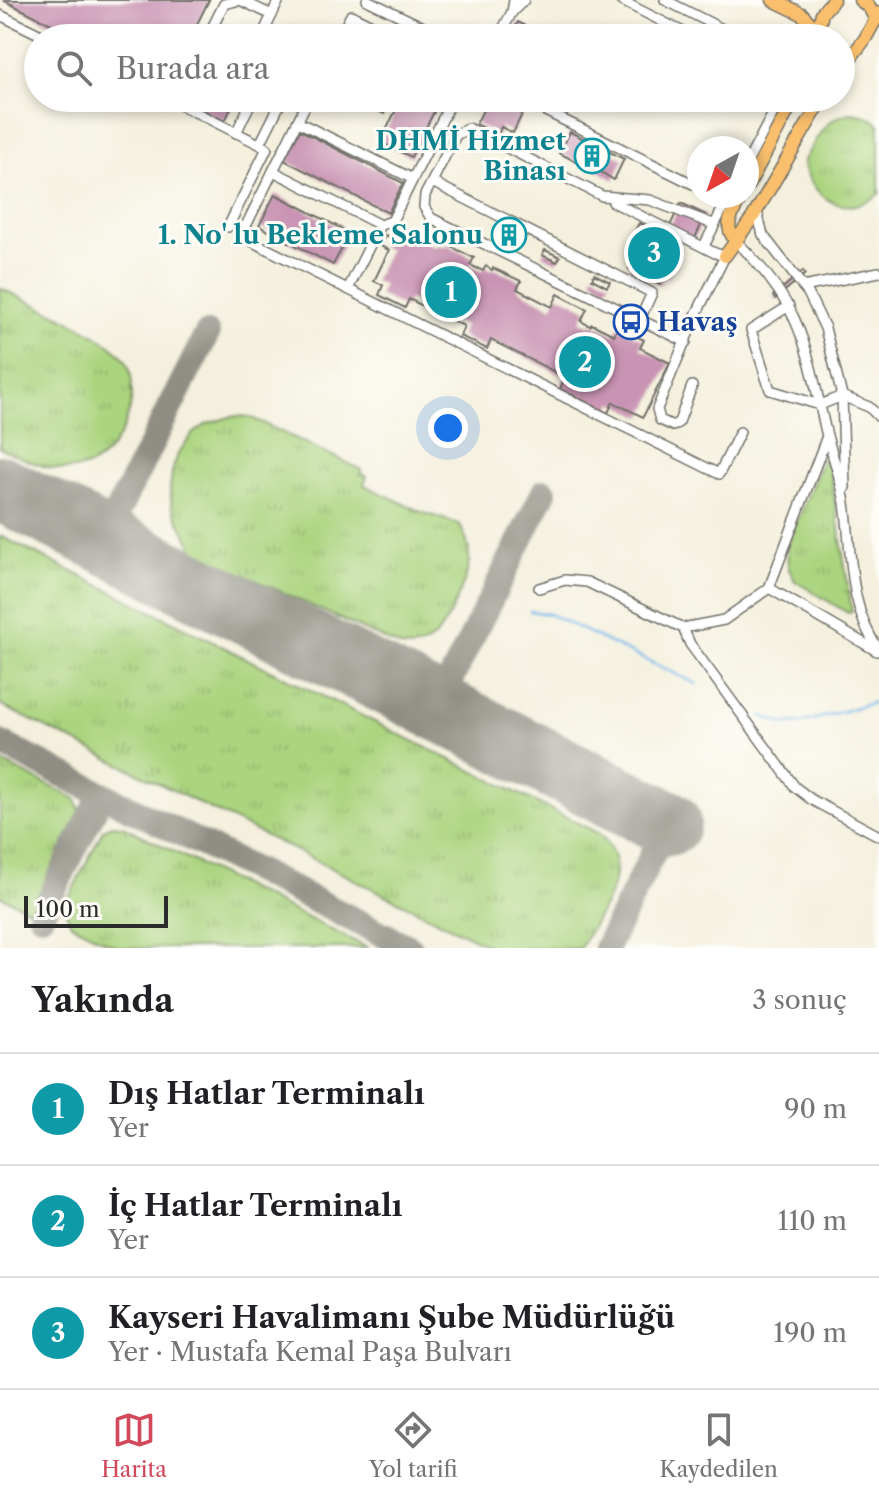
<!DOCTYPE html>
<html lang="tr">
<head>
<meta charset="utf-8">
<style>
  :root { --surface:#fff; --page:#f6f6f6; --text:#202124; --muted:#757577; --line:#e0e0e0; --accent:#d1495b }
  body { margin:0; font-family:"Libre Caslon Text",serif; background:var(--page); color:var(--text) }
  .compass { position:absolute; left:687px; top:136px; width:72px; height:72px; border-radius:50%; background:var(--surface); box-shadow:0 4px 12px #0003; rotate:220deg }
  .scale { position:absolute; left:24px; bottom:20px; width:144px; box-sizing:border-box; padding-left:8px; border:4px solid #2b2b2b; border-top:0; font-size:22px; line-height:28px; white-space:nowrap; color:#2b2b2b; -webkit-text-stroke:6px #fdfcf7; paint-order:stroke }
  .you { position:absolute; left:448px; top:428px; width:28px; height:28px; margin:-20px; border:6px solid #fff; border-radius:50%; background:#1a73e8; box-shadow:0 0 0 12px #1a73e833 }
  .badge { display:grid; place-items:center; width:52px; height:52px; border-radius:50%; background:var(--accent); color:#fff; font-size:26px; font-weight:700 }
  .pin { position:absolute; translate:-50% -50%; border:4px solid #fff; box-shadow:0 2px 8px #0006 }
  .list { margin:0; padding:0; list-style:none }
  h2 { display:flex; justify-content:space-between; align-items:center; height:104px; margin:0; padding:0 32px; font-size:34px }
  h2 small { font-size:26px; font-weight:400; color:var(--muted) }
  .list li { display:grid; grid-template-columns:52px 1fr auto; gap:24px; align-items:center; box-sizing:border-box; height:112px; padding:0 32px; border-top:2px solid var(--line) }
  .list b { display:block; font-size:30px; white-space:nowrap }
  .list p { margin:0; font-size:26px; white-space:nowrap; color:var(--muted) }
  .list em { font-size:26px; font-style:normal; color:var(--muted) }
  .icon { flex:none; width:44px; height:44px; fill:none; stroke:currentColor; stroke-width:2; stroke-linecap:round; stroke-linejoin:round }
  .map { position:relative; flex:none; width:879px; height:948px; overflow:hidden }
  .search { position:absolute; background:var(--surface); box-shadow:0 4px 12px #0003; left:24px; right:24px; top:24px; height:88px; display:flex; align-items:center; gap:20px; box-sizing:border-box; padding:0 28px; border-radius:44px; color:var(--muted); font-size:30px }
  .sheet { height:440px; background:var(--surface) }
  nav { display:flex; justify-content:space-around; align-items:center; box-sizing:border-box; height:112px; border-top:2px solid var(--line); background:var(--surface); font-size:22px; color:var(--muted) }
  nav a { display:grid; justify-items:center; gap:4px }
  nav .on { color:var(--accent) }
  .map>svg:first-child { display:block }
  .grass { fill:url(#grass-tufts); stroke:#6b8055; stroke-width:2 }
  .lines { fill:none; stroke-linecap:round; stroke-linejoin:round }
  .stream { stroke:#71b4e6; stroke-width:3 }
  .taxiway { stroke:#908e84; stroke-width:26 }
  .runway { stroke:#908e84; stroke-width:66 }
  .building { fill:#c994b3 }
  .minor-casing { stroke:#717069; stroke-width:12 }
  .major-casing { stroke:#717069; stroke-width:15 }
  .minor { stroke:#fff; stroke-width:9 }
  .major { stroke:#f9bf6d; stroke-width:12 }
  .labels { text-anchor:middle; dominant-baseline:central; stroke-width:6; stroke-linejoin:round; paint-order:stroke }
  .culture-label { font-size:26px; font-weight:bold; fill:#0d838f; stroke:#fdfcf7; text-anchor:end }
  .transit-label { font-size:26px; font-weight:bold; fill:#164399; stroke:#fdfcf7; text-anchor:start }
</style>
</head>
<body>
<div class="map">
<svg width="879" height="948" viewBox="0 0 879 948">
  <defs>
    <pattern id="grass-tufts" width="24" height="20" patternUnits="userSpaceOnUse" patternTransform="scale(2)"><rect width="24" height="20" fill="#abd47f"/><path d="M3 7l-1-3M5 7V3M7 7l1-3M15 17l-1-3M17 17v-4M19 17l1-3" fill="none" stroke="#93b66e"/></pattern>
  </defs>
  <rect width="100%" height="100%" fill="#fdfcf7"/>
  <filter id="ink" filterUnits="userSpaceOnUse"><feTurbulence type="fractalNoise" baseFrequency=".0125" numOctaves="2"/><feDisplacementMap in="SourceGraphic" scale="16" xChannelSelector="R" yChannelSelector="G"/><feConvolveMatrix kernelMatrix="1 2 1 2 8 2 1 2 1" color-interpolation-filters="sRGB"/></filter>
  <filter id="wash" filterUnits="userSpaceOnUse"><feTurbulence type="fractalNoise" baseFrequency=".006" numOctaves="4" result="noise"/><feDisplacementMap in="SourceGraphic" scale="32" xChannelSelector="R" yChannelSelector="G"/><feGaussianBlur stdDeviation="1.8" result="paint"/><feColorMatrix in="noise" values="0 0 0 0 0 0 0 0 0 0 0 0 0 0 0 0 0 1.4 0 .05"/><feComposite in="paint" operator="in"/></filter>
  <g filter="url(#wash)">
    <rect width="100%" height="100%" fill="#f4f0dd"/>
    <g class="grass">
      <path d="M852,113L867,116L879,124V194C845,220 812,199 803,162C817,139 824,116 852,113Z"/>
      <path d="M0,288C29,302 112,336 126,361C144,395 120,460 81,468C52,474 26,460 0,448Z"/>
      <path d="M233,416L250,417L362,470L360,474L367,476L364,485L421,512L459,524C466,535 470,547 469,560C468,578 446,629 431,640C422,647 412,649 401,647L195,552L172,508L170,490L172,472L178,454L193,434L207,424Z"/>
      <path d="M824,456L828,457L852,612L848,613L795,581L788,567L787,547Z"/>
      <path d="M0,536L598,833C638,868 599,912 580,948H493L0,705Z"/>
      <path d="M0,761L76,799L81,815L41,915L0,896Z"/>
      <path d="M111,825L123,826L368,948H119L71,924L64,907L103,830Z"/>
    </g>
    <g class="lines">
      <g class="stream">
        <path d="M530,611L549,614L697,684"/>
        <path d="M762,716L784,724L801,723L879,701"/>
      </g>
      <g class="taxiway">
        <path d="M103,540L207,334"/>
        <path d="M437,707L544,492"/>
        <path d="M0,743L410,948"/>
        <path d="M41,915L102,794"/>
        <path d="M606,948L668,823"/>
      </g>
      <path class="runway" d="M0,488L668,823"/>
    </g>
    <g id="blocks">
      <g class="building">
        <path d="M3,0H209L190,38H79Z"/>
        <path d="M518,22L548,38H510Z"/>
        <path d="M360,26L378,34L376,38L355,37Z"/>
        <path d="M179,98H236L225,121Z"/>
        <path d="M351,98H392L384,114Z"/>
        <path d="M402,98H441L411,157L380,142Z"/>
        <path d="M489,98H506L525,108L513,133L501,127L498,135L476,124Z"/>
        <path d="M300,130L403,183L388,213L284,160Z"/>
        <path d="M570,132L624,159L614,180L588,164L587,167L559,153Z"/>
        <path d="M275,194L350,233L333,265L259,226Z"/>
        <path d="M681,203L706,215L691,246L666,234Z"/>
        <path d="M639,223L665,236L659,248L673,255L669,264L674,266L669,277L665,275L660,284L629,269L637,252L627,247Z"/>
        <path d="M400,229L436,247L438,243L444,247L446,244L474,258L470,265L483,271L486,266L492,270L493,268L521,281L517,289L552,307L558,294L587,309L581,321L590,326L592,324L614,335L618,327L644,340L640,348L670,363L643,417L613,402L608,413L560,389L565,377L491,340L487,349L460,336L464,326L409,299L405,308L379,295L383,285L374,281L389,250L380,246L385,235L394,240Z"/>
        <path d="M502,229L518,237L515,242L499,234Z"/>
        <path d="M545,250L560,257L557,262L542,255Z"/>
        <path d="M803,271L805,274L775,299L773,296Z"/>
        <path d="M594,274L610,282L607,287L592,279Z"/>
      </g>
    </g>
  </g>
  <g filter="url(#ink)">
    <use href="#blocks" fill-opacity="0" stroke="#717069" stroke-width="2"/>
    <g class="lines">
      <g class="minor-casing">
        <g id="minor">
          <path d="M367,0L446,38"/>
          <path d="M620,0L695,38"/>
          <path d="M665,0L740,38"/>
          <path d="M512,12L524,0"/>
          <path d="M0,15L47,38"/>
          <path d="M207,38L224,4L240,0L272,15"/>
          <path d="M261,38L279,0"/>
          <path d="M339,38L351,15L398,38"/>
          <path d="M498,38L512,12L514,0"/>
          <path d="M167,98L267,148L228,227"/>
          <path d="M309,98L241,236L719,474L740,432"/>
          <path d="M519,98L699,187"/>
          <path d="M298,122L413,179"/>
          <path d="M236,133L253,98"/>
          <path d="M260,144L283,98"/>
          <path d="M747,163L781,98"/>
          <path d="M273,171L380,225L348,289"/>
          <path d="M432,182L652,293L640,319"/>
          <path d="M613,202L715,253L725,256L695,317L657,409L660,420L673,426L679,422L692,386"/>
          <path d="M757,212L763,235L808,293L825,328L842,396L845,488"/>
          <path d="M380,225L392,221L453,98"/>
          <path d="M737,242C803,306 806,347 826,432C832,455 841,479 845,503C852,552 848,608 879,650"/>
          <path d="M704,246L729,196"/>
          <path d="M803,287L879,272"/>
          <path d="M789,306L751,330L770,390L820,405L842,396L869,407L879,417"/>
          <path d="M686,342L431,218L424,207L425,195L456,135L468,128L602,196L650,200L713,224"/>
          <path d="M539,588L565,580L587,582L683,628L724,620L769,588L827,436"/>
          <path d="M769,588L877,651"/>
          <path d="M683,628L690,644L795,787L812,800L879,836"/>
        </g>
      </g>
      <g class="major-casing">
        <g id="major">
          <path d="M773,0L802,14L823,38"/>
          <path d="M860,0L869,7L876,20"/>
          <path d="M817,35L822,13L833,0"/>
          <path d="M841,70L865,39L879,13"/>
          <path d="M747,187L795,98"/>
          <path d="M737,242C721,226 733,213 742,196"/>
          <path d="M725,256L753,217L823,98"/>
        </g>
      </g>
      <use href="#minor" class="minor"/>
      <use href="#major" class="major"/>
    </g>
  </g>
  <defs>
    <g id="building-ring" transform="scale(1.8)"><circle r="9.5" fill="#fdfcf7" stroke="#0f9aa8" stroke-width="1.5"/><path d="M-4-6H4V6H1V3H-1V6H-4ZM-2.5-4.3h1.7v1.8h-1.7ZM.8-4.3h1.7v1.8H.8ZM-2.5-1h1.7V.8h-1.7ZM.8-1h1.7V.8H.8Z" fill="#0f9aa8"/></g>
    <g id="bus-ring" transform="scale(1.8)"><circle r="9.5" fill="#fdfcf7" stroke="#1a4fb4" stroke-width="1.5"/><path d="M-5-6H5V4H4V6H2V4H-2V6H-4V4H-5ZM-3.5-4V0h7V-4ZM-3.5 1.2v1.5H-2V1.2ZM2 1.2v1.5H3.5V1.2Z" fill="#1a4fb4"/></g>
  </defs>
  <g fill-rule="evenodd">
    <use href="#building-ring" x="592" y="156"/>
    <use href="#building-ring" x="509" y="235"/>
    <use href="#bus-ring" x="631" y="322"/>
  </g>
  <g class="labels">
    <g class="culture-label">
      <text x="566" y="141">DHMİ Hizmet<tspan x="566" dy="30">Binası</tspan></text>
      <text x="483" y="235">1. No' lu Bekleme Salonu</text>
    </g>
    <g class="transit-label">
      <text x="657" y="322">Havaş</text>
    </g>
  </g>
</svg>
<svg class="compass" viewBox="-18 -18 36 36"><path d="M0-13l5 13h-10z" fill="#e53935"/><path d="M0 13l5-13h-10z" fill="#757577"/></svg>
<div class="scale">100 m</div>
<div class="you"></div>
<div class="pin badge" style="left:451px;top:292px;background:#0f9aa8">1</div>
<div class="pin badge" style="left:585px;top:362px;background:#0f9aa8">2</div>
<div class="pin badge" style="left:654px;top:253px;background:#0f9aa8">3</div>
<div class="search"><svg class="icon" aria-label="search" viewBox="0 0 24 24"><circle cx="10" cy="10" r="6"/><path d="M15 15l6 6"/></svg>Burada ara</div>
</div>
<section class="sheet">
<h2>Yakında<small>3 sonuç</small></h2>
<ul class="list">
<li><span class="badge" style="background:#0f9aa8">1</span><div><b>Dış Hatlar Terminalı</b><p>Yer</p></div><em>90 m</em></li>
<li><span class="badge" style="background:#0f9aa8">2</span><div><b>İç Hatlar Terminalı</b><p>Yer</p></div><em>110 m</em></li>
<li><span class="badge" style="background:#0f9aa8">3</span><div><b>Kayseri Havalimanı Şube Müdürlüğü</b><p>Yer · Mustafa Kemal Paşa Bulvarı</p></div><em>190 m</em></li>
</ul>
</section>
<nav>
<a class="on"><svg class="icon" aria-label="map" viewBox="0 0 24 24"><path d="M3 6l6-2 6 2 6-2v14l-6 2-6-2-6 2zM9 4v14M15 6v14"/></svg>Harita</a>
<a><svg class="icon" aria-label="directions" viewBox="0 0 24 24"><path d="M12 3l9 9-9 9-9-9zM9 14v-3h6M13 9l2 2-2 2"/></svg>Yol tarifi</a>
<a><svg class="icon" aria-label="saved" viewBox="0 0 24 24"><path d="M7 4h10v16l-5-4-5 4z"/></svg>Kaydedilen</a>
</nav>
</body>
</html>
